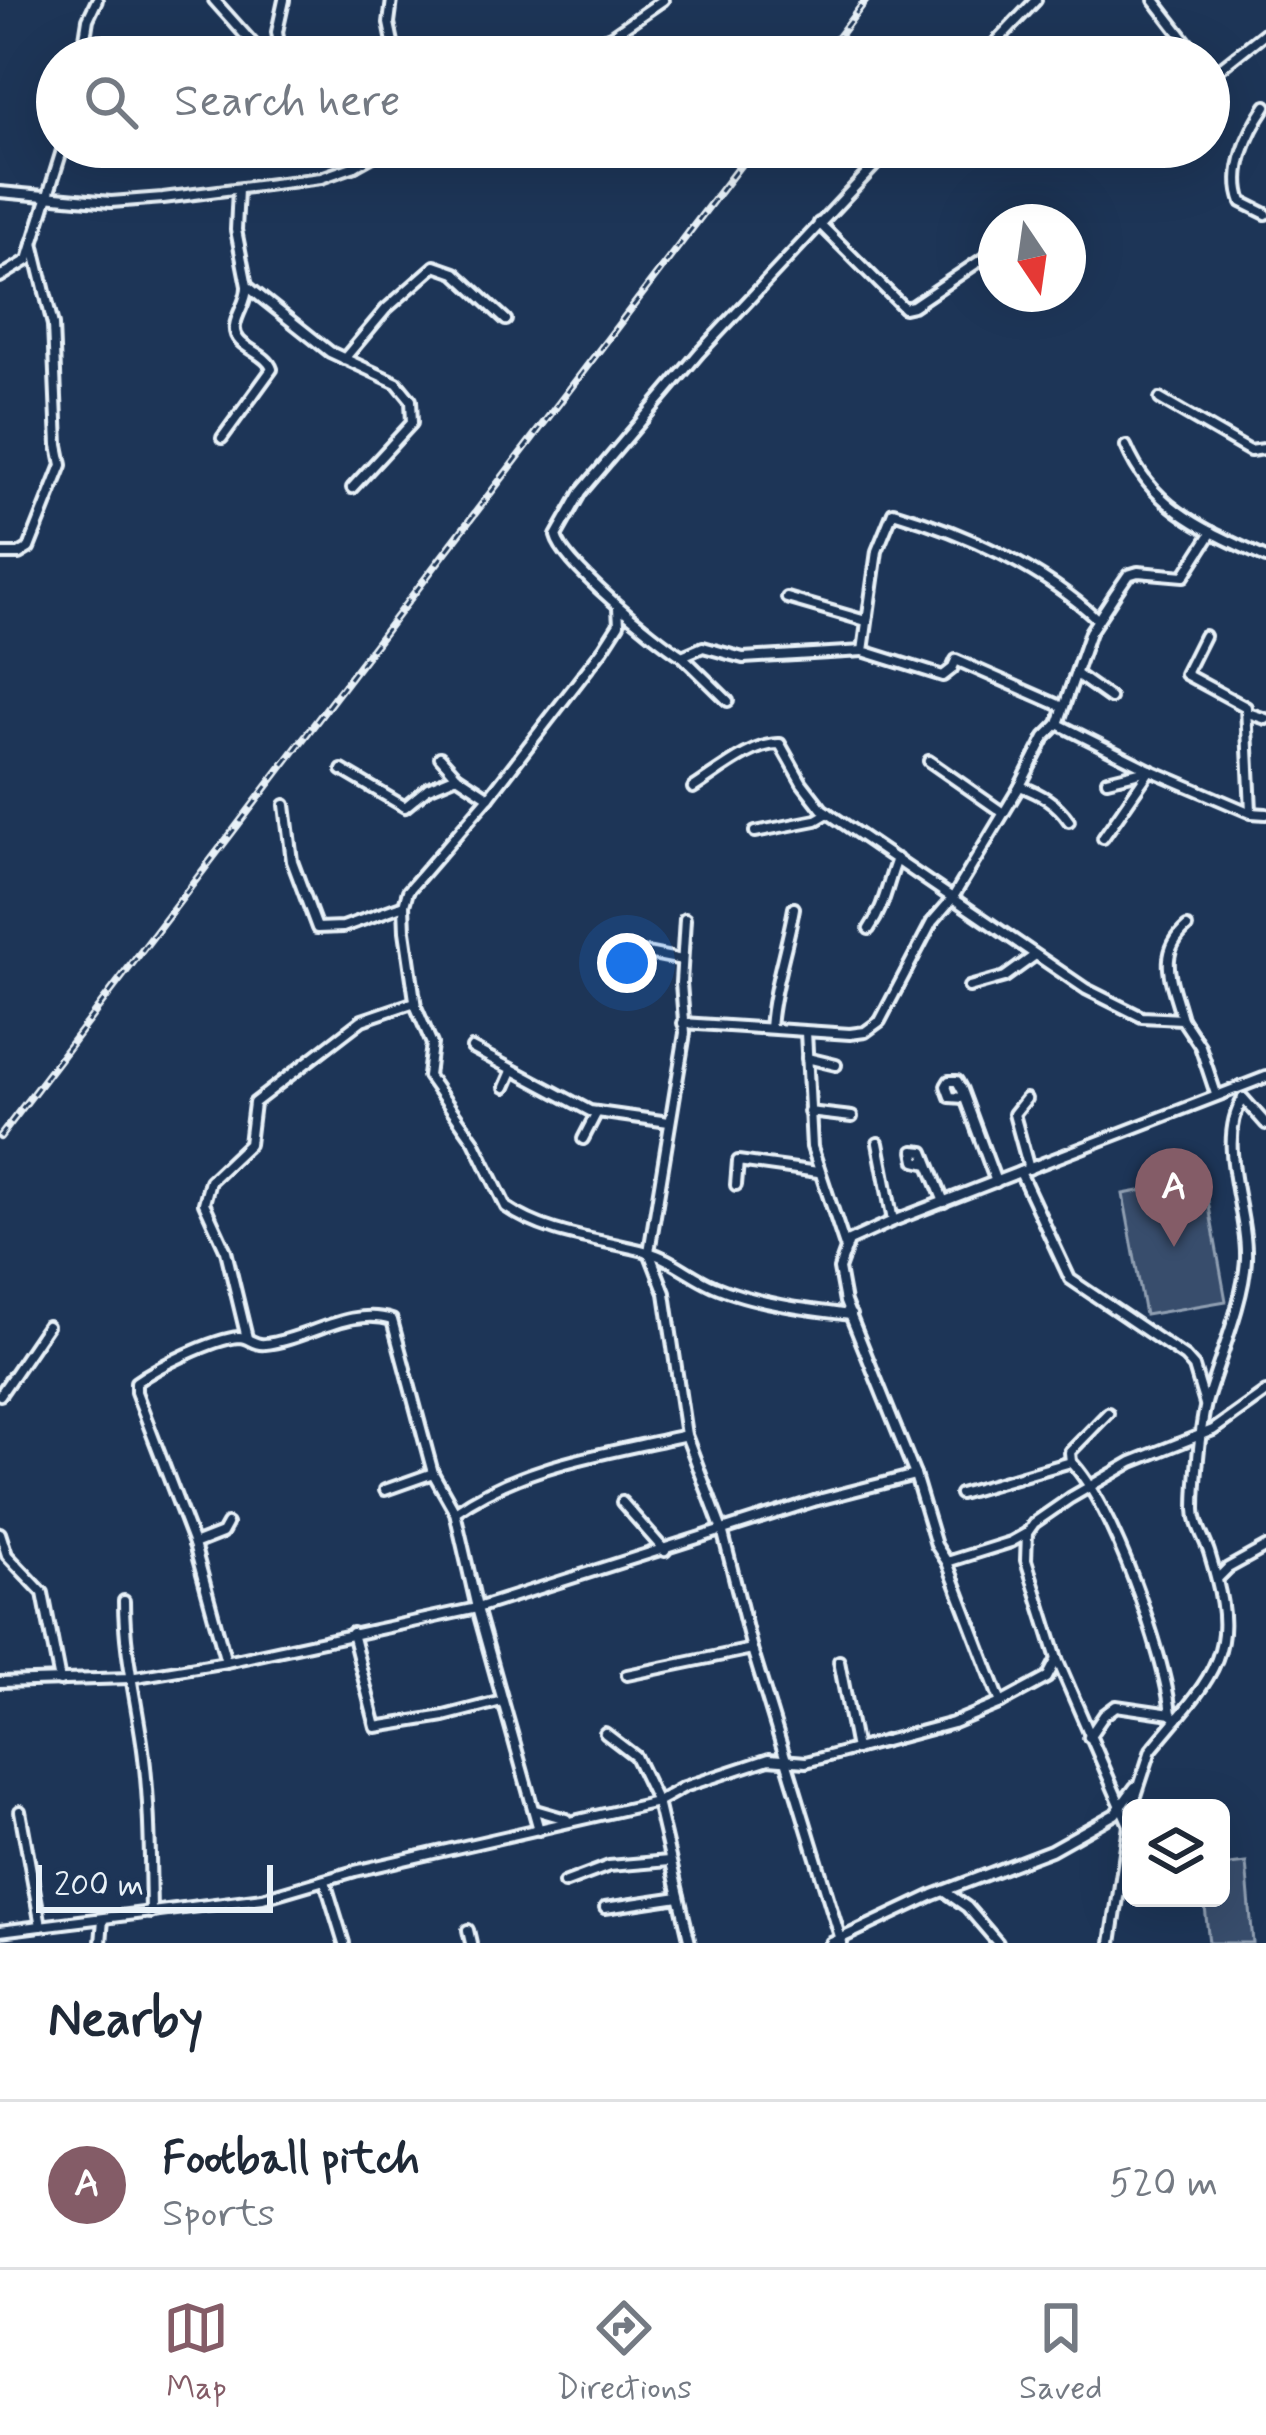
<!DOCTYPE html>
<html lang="en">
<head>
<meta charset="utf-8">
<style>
  :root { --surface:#fff; --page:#f2f2f3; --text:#1f2937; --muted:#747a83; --line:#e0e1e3; --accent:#845c67 }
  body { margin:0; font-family:Mynerve,sans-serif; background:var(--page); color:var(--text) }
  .controls { position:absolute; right:36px; bottom:36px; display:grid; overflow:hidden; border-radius:18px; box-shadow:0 12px 48px #0002 }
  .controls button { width:108px; height:108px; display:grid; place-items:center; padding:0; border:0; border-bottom:3px solid var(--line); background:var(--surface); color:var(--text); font:60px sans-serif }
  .compass { position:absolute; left:978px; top:204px; width:108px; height:108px; border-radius:50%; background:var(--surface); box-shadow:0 12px 48px #0002; rotate:167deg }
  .scale { position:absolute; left:36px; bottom:30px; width:237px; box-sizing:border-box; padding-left:12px; border:6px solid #e8f1f8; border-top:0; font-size:33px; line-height:42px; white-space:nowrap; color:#e8f1f8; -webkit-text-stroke:9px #1d3557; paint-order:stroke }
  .you { position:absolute; left:627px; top:963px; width:42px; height:42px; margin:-30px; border:9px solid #fff; border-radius:50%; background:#1a73e8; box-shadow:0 0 0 18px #1a73e833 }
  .badge { display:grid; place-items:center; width:78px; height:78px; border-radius:50%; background:var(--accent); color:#fff; font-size:39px; font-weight:700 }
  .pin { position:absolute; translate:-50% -99px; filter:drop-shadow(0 3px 6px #0008) }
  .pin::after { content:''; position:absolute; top:63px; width:42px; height:36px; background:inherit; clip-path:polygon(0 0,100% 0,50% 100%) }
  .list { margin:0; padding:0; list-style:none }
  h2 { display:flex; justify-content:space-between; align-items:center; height:156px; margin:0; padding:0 48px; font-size:51px }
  h2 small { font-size:39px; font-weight:400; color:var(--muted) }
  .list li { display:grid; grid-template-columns:78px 1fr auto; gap:36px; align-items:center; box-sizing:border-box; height:168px; padding:0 48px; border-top:3px solid var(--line) }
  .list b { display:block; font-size:45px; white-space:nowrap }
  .list p { margin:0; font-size:39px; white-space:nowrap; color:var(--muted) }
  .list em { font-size:39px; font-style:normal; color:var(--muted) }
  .icon { flex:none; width:66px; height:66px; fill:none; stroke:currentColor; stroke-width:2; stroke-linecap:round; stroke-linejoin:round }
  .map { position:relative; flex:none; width:1266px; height:1943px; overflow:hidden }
  .search { position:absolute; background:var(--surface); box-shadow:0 12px 48px #0002; left:36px; right:36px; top:36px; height:132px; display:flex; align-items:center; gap:30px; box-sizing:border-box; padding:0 42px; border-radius:66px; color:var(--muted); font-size:45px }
  .sheet { height:324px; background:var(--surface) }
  nav { display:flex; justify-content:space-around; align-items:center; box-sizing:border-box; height:168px; border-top:3px solid var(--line); background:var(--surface); font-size:33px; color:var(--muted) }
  nav a { display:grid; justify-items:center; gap:6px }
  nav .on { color:var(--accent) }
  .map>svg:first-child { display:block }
  .green { fill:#374d6c; stroke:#909fb2; stroke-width:3 }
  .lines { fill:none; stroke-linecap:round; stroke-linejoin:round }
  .minor-casing { stroke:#e8f1f8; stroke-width:16 }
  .minor { stroke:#1d3557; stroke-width:8 }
  .rail-casing { stroke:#e8f1f8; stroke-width:8 }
  .rail { stroke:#1d3557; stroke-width:3; stroke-dasharray:9; stroke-linecap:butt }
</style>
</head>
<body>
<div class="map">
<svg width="1266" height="1943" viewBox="0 0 1266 1943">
  <rect width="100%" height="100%" fill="#1d3557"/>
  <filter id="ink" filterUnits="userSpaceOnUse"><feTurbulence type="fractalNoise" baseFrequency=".00833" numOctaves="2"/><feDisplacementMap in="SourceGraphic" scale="24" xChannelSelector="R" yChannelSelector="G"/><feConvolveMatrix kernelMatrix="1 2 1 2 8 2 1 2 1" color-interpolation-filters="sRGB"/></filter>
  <g filter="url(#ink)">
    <g class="green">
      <path d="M1204,1179L1226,1301L1145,1315L1123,1194Z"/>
      <path d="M1246,1863L1253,1943H1209L1204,1898H1221V1866Z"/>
    </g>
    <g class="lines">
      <g class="minor-casing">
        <g id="minor">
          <path d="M214,0L265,57"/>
          <path d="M392,0L389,23L396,57"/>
          <path d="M1154,0L1198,57"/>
          <path d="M82,57L88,19L97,0"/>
          <path d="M281,57L277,32L284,0"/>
          <path d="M560,57L611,36L663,0"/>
          <path d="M982,57L1036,0"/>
          <path d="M1209,72L1218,70L1266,32"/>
          <path d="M1266,106C1248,132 1230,171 1242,202L1266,214"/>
          <path d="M348,147L355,166"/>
          <path d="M238,189L236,230L247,286L330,352L397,383L411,400L412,423L352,488"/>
          <path d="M0,192L111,202L163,198L321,178L355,166L389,147"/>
          <path d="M819,223L904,308L913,306L984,258H996"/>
          <path d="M0,277L28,260L63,147"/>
          <path d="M344,359L386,309L435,266L455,273L506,320"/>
          <path d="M1160,399L1250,451L1264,449"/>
          <path d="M222,438L272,369C266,351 232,348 235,326C237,312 247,302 247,287"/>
          <path d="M1126,446C1153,510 1206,530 1266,558"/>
          <path d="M0,554H19L29,548L62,465L58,445L53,325L33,243"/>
          <path d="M787,598L866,621"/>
          <path d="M618,608L619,624L603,649L489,797L408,891L404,905L405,931L416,1007L432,1044L428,1076L474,1141L506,1207C548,1236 600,1239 648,1252C671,1258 692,1277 714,1286C753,1303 809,1310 851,1315"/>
          <path d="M1204,636L1185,674L1246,707L1251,811"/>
          <path d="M863,651L743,658L703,647L682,656C655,639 563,564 556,536L581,492L699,353L892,147"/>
          <path d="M682,656L728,701"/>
          <path d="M1076,674L1110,698"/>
          <path d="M1063,707L956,660L952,669L943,676L863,651L877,551L893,512C964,533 1044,568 1098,620"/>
          <path d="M1248,713L1266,719"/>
          <path d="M1058,724L1150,770L1251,813L1266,814"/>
          <path d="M440,757L457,776L489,797"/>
          <path d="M929,761L1002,812"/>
          <path d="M342,770L405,807L428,788L457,776"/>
          <path d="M1107,780L1148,770"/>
          <path d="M1020,786C1041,794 1056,802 1069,821"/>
          <path d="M693,788C717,773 752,743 780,744L802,783L822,809L1086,989L1142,1017L1182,1019L1200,1046L1216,1094"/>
          <path d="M285,805L292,861L317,928L343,927L404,905"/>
          <path d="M755,832L816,820L828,813"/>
          <path d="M1103,838L1150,770"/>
          <path d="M685,919L681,983L685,1033L649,1252L665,1293L686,1435L723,1533L752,1649L842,1943"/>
          <path d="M869,929C885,906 887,884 897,859"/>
          <path d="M647,953L682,960"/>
          <path d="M969,987L1005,977L1034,956"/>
          <path d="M1182,1019C1173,983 1155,955 1187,927"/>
          <path d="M683,1023L850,1034L865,1032L880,1021L932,922L952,899L1020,786L1045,737L1058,724L1090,632L1115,594L1128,575L1138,572L1184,576L1212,532"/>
          <path d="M770,1028C773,987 787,948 794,908"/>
          <path d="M806,1032L812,1147L845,1246"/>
          <path d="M472,1048L590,1111L669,1122"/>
          <path d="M807,1058L836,1065"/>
          <path d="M505,1087L512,1071"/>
          <path d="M964,1098L950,1097L946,1086L949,1081H957L962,1090L996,1182"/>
          <path d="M1243,1098L1266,1124"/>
          <path d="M1026,1099L1014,1114L1029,1169"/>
          <path d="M809,1112L852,1117"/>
          <path d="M583,1139L597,1112"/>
          <path d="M878,1143L893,1221"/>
          <path d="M928,1164L916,1161L914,1151L924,1152L944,1202"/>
          <path d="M1020,1172L1070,1279L1185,1357L1194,1367L1205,1404"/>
          <path d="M736,1185L738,1161L818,1172"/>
          <path d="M247,1338L226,1251L204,1203L210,1181L249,1144L254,1103L362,1020L415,1002"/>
          <path d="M0,1395L47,1326"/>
          <path d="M1071,1462L1070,1452L1108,1413"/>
          <path d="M385,1490L433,1473"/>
          <path d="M960,1494L1071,1462C1112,1503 1165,1655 1171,1714L1177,1719L1151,1750L1132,1808"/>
          <path d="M622,1502L665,1551"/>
          <path d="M455,1512C523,1464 606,1454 686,1435"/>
          <path d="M0,1533L7,1555L43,1593L60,1681"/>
          <path d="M194,1544L222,1533L227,1524"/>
          <path d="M947,1562L1011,1542L1027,1533"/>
          <path d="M1217,1579L1228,1568L1266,1547"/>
          <path d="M124,1601C124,1649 135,1694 142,1742C150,1798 150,1856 151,1913"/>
          <path d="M352,1633L376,1727L444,1716L502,1701"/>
          <path d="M839,1661L856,1749"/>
          <path d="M226,1662L194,1544L136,1392V1382C157,1367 213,1339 239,1337C249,1337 254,1346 265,1344C306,1340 350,1306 392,1320L433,1473L455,1512L477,1608L539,1830"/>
          <path d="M627,1675L752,1649"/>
          <path d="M0,1682L130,1678L226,1662L477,1608L814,1501L915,1475"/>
          <path d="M1001,1703L947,1562L936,1545L915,1475L845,1302L839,1269L849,1241L893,1221L1266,1077"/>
          <path d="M1177,1719C1230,1657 1233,1630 1209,1552C1204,1537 1195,1525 1195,1509C1195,1484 1200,1424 1207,1400C1219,1359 1244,1301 1246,1259C1248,1209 1215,1143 1243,1099"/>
          <path d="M605,1733L635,1756L657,1802L690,1943"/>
          <path d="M1089,1737L1104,1715L1116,1706L1171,1714"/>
          <path d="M535,1810L566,1819"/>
          <path d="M20,1811L41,1926"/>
          <path d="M1129,1825L1057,1659L1026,1560L1027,1533L1034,1523L1070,1498L1132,1462L1213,1430L1266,1392"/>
          <path d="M325,1881L344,1943"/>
          <path d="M564,1883L609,1866L669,1861"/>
          <path d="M944,1891L967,1907L998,1943"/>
          <path d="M605,1908L679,1897"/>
          <path d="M468,1930L471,1943"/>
          <path d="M0,1931L263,1898L355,1871L657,1802L684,1787L769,1759L806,1762L953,1723L1001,1703L1047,1678L1057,1659"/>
          <path d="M101,1943L103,1919"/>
          <path d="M831,1943L933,1895L1051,1850L1115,1814L1135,1787"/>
          <path d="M1111,1943L1131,1813"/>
        </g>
      </g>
      <use href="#minor" class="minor"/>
      <g class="rail-casing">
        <g id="rail">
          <path d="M823,57L866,0"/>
          <path d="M0,1137L754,147"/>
        </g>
      </g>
      <use href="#rail" class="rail"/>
    </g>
  </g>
</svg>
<div class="controls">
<button><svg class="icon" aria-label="layers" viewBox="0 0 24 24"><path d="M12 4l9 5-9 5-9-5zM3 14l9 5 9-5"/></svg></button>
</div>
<svg class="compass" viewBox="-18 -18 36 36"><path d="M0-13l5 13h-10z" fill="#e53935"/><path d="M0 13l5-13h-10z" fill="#747a83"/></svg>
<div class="scale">200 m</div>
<div class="you"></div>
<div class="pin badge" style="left:1174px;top:1247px">A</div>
<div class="search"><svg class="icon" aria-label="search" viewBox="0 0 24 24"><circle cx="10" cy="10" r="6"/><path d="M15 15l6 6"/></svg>Search here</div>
</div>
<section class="sheet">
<h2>Nearby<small></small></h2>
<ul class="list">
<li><span class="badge">A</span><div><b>Football pitch</b><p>Sports</p></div><em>520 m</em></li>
</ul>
</section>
<nav>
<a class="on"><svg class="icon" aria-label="map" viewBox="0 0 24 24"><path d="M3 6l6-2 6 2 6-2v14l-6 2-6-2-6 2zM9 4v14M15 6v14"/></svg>Map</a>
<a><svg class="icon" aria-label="directions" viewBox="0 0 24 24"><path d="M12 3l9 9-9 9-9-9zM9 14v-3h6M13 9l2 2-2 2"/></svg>Directions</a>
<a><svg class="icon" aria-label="saved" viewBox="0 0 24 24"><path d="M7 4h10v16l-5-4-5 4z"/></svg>Saved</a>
</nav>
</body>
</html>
